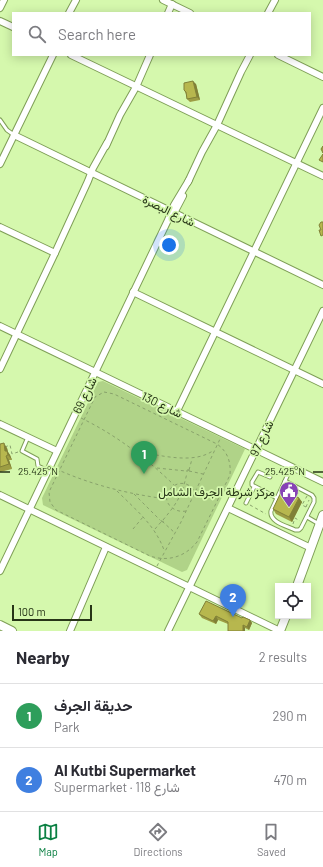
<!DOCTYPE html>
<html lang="en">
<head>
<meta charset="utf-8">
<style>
  :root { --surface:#fff; --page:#f7f7f7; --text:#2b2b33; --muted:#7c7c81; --line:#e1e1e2; --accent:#0b8043 }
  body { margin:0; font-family:Barlow,Vazirmatn,sans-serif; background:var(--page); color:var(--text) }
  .controls { position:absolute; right:12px; bottom:12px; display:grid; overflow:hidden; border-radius:0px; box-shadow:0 2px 10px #0003 }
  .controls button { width:36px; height:36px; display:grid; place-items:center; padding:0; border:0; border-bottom:1px solid var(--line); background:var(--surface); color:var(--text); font:20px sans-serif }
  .scale { position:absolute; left:12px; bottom:10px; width:80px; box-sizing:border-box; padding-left:4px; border:2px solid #273517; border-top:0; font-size:11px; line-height:14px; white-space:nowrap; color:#273517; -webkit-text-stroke:3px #d5f8ad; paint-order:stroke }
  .you { position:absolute; left:169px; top:245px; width:14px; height:14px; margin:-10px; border:3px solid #fff; border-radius:50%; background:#1a73e8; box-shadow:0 0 0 6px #1a73e833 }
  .badge { display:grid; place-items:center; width:26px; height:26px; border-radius:50%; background:var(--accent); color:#fff; font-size:13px; font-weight:700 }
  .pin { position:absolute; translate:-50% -33px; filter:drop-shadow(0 1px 2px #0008) }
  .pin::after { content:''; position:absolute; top:21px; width:14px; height:12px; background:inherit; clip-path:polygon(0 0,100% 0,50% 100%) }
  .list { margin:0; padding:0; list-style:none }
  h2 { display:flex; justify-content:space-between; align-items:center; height:52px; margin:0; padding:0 16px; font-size:17px }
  h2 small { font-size:13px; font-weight:400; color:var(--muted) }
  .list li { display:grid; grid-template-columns:26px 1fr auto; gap:12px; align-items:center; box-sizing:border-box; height:64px; padding:0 16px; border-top:1px solid var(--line) }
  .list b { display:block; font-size:15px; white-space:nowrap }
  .list p { margin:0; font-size:13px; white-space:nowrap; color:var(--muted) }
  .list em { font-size:13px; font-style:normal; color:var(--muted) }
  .icon { flex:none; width:22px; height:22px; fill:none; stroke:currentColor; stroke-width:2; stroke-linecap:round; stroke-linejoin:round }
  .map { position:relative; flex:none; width:323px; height:631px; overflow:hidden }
  .search { position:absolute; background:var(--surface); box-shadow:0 2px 10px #0003; left:12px; right:12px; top:12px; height:44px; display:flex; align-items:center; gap:10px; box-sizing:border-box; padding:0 14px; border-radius:0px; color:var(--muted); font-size:15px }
  .sheet { height:180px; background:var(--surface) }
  nav { display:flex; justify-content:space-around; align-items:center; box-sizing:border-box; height:56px; border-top:1px solid var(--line); background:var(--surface); font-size:11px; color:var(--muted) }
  nav a { display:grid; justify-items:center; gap:2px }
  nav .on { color:var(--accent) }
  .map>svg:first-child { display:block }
  .green { fill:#b0d388 }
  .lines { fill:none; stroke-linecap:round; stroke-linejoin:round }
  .service-casing { stroke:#7f9f57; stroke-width:5 }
  .minor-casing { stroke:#7f9f57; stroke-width:8 }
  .tertiary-casing { stroke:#7f9f57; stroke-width:10 }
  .path { stroke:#88a26b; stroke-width:1; stroke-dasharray:3 3; stroke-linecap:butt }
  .service { stroke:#fff; stroke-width:3 }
  .minor { stroke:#fff; stroke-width:6 }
  .tertiary { stroke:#fff; stroke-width:8 }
  .wall { fill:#9d9d43 }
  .shaded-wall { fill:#808037 }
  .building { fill:#b7b74e; stroke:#808037 }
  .ticks { fill:none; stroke:#273517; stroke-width:1.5 }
  .labels { text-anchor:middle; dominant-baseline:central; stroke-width:3.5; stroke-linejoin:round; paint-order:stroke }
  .street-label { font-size:12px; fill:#273517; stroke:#d5f8ad }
  .poi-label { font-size:12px; fill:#273517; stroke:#d5f8ad; text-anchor:end }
  .ticks-label { font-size:10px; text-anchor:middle; fill:#273517; stroke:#d5f8ad; stroke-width:3.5; stroke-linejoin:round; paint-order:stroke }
</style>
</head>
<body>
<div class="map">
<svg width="323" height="631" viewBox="0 0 323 631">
  <rect width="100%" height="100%" fill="#d5f8ad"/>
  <path class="green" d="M103,381L245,449L187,570L182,572L43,505L42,498L98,382Z"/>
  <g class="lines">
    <g class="service-casing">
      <g id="service">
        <path d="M0,120L7,130L14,135"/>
        <path d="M28,437L22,451L37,459L38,466L48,471"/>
        <path d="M270,477L258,472L252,482V485L277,498"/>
        <path d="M285,481L312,495L314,498V502L301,528L299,530H295C287,526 269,522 271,511Z"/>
        <path d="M285,481L291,467"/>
        <path d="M246,503L254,487"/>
        <path d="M307,517L319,524"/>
      </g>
    </g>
    <g class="minor-casing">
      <g id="minor">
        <path d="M163,0L190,13"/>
        <path d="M0,8L4,0"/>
        <path d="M69,13L76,0"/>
        <path d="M168,13L172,4"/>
        <path d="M268,13L275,0"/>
        <path d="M0,21L13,27"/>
        <path d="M71,55L323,176"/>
        <path d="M278,55L323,77"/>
        <path d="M14,135L323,285"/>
        <path d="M106,146L120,115L136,87L150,55"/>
        <path d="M0,164L53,55"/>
        <path d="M188,182L202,152L217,125L241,72L250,55"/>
        <path d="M173,215L183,196"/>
        <path d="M0,227L55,253"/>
        <path d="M133,292L323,384"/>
        <path d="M0,326L323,482"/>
        <path d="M0,369L55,253L88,181L93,168L107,143"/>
        <path d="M177,411L323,108"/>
        <path d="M0,424L57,451"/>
        <path d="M0,495L280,631"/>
        <path d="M228,508L311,548"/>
        <path d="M0,571L168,220L174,205L189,180"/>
        <path d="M70,631L106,547"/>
        <path d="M168,631L323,311"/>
      </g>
    </g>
    <g class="tertiary-casing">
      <g id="tertiary">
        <path d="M297,586L323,515"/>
        <path d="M0,625L12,631"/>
        <path d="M280,631L286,616"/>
      </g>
    </g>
    <g class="path">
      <path d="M104,392L114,394L217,444C228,452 231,462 230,475L197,542C185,557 168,562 150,556L56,510L50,502L49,492L95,397Z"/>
      <path d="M81,418C116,435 146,458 174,485"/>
      <path d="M5,447L10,445L12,454L18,452"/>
      <path d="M138,452C161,455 194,465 214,450"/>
      <path d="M157,468L186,471"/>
      <path d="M56,469C92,485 128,494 167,499"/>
      <rect x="187" y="470" width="2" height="2"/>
      <path d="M189,470L192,459"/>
      <path d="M189,471L203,474"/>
      <path d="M117,491C135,509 155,525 164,550"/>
      <path d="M134,494L160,520"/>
      <path d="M250,505L266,514"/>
      <path d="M306,507L302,505L307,496"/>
      <path d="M306,507L309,500"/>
      <path d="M186,511C181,512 176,511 171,507C156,493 183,471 195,492"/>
      <path d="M163,520C178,502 182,495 187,473"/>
      <path d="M163,522L161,521V520H163V522L175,533"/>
      <path d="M293,524L295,518L300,521"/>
      <path d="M133,529L143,517"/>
      <path d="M155,529L161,522"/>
      <path d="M157,566L181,522L220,439"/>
    </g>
    <use href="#service" class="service"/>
    <use href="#minor" class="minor"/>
    <use href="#tertiary" class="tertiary"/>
  </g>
  <g class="wall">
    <path d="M196,84L200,100L190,102L187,99L186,94L184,90Z"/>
    <path d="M0,444L7,448L8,452L10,455L12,460H9L12,469L0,472Z"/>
    <path d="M299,498L302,502L292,522L276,514L273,509Z"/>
    <path d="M199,614L242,618L250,620L252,623L249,630L245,628V631H228V624L218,620L216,624L202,618Z"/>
  </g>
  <g class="shaded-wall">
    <path d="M193,81L196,84L200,100L197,97Z"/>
    <path d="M4,443L7,448L8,452L10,455L12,460L5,451Z"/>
    <path d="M6,456L9,460L12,469L9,464Z"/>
    <path d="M299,498L302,502L292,522L289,517Z"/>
    <path d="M216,616L218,620L216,624L213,621Z"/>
    <path d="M250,620L252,623L249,630L247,627Z"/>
    <path d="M243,625L245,628V631H243Z"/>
  </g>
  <g class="building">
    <path d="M193,81L197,97L187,99L186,92L184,90V83Z"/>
    <path d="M323,146V153L321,149Z"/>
    <path d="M323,154V162L319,160Z"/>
    <path d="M321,222H323V235L321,236L319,230H321L319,225Z"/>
    <path d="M4,443L5,451H7L8,455L6,456L9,464L0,467V444Z"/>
    <path d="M282,490L299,498L289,517L273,509Z"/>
    <path d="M206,601L242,618L243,617L250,620L247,627L243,625V631H228V622L216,616L213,621L199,614Z"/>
  </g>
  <path class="ticks" d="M0,472H10M313,472H323"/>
  <defs>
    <g id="civic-pin" transform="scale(1)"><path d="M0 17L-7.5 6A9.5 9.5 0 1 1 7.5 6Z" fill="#8743b6" stroke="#d5f8ad"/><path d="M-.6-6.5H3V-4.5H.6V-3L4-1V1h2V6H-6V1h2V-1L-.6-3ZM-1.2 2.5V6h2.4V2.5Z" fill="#fff"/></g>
  </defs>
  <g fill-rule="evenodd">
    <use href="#civic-pin" x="289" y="491"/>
  </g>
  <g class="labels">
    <g class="street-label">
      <text transform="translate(169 210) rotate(26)">شارع البصرة</text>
      <text transform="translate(84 395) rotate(-64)">شارع 69</text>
      <text transform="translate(162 404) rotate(26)">شارع 130</text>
      <text transform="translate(261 438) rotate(-64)">شارع 97</text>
    </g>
    <g class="poi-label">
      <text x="275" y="491">مركز شرطة الجرف الشامل</text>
    </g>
  </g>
  <g class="ticks-label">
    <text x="38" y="475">25.425°N</text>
    <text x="285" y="475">25.425°N</text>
  </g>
</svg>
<div class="controls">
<button><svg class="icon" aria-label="locate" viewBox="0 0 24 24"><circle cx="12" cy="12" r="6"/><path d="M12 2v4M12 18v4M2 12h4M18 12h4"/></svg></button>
</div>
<div class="scale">100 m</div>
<div class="you"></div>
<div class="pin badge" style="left:144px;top:474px;background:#2e9e5b">1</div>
<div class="pin badge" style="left:233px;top:617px;background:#3f7fe0">2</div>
<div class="search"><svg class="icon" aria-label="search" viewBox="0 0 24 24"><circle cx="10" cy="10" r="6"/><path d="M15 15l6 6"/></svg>Search here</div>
</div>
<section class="sheet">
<h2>Nearby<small>2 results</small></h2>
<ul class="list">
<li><span class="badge" style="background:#2e9e5b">1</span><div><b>حديقة الجرف</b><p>Park</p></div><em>290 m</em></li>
<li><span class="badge" style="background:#3f7fe0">2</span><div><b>Al Kutbi Supermarket</b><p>Supermarket · شارع 118</p></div><em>470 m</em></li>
</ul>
</section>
<nav>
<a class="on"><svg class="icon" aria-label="map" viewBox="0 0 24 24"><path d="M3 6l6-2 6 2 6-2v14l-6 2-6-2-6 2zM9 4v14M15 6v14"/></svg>Map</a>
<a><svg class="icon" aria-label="directions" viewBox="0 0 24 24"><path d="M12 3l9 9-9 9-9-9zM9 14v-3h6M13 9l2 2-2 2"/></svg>Directions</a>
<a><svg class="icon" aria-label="saved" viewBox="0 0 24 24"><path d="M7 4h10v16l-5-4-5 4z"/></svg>Saved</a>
</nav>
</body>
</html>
